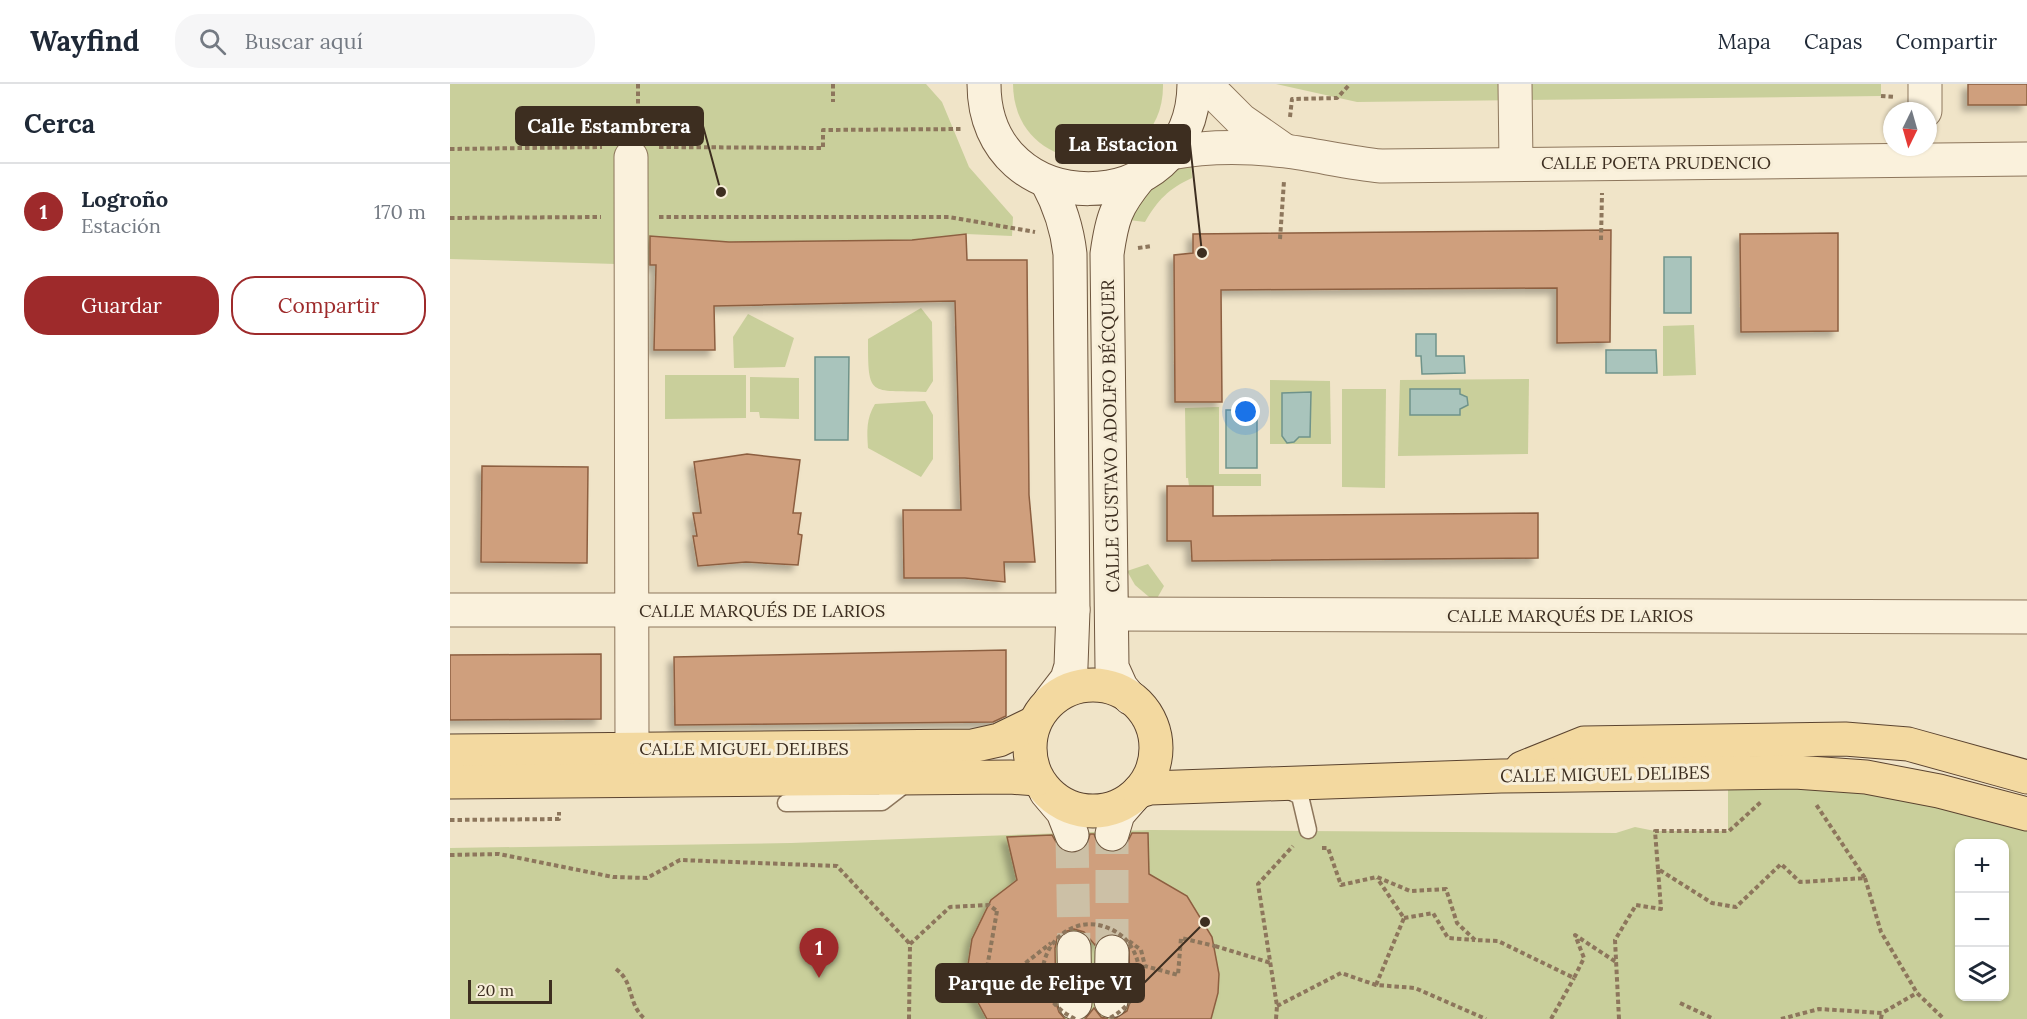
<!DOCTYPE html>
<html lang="es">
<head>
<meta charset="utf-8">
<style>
  :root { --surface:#fff; --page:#f6f6f7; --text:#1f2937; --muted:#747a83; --line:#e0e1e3; --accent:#9e2a2b }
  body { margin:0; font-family:Lora,serif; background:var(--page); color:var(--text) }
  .controls { position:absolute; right:18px; bottom:18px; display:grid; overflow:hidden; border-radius:12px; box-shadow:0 2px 4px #0004 }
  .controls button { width:54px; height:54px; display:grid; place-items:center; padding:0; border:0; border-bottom:2px solid var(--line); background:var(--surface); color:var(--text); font:30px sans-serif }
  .compass { position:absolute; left:1433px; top:18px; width:54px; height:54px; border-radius:50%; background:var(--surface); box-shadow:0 2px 4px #0004; rotate:185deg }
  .scale { position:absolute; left:18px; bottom:15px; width:84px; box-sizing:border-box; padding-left:6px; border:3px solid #3d2e20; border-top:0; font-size:16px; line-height:21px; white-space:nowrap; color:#3d2e20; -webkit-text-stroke:4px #f7eed8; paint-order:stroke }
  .you { position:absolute; left:796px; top:328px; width:21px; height:21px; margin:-15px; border:4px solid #fff; border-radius:50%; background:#1a73e8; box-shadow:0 0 0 9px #1a73e833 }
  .badge { display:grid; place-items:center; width:39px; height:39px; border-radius:50%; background:var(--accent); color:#fff; font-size:20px; font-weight:700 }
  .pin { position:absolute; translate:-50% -50px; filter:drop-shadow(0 2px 3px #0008) }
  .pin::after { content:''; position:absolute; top:32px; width:21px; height:18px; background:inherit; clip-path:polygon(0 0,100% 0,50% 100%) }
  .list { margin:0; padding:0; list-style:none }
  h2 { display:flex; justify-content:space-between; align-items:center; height:78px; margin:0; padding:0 24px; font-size:26px }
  h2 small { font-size:20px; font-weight:400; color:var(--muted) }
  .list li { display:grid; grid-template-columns:39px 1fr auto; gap:18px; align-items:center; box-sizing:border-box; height:96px; padding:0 24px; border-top:2px solid var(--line) }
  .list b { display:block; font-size:22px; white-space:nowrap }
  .list p { margin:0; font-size:20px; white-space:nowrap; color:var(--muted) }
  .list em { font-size:20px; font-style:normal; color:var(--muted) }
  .actions { display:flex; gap:12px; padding:18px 24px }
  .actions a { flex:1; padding:14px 0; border:2px solid var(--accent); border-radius:24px; text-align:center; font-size:21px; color:var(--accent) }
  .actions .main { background:var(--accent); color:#fff }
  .icon { flex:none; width:33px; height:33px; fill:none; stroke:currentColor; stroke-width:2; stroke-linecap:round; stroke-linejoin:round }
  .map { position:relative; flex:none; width:1577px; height:935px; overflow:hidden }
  header { display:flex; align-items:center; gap:36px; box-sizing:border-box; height:84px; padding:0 30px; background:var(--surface); border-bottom:2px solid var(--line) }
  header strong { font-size:28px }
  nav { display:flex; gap:33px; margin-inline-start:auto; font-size:21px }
  .search { width:420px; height:54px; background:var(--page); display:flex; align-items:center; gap:15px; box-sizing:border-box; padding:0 21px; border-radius:24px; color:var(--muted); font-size:22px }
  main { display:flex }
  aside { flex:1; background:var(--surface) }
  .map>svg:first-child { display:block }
  .green { fill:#c9cf9b; fill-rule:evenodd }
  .water { fill:#a9c4bc; stroke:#6f938a; stroke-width:1.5 }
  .building { fill:#cf9f7d; stroke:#8d5f41; stroke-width:1.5; filter:url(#shadow) }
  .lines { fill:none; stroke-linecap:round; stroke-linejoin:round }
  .secondary-tunnel { stroke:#ccc0a6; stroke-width:33; stroke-dasharray:33 16; stroke-linecap:butt }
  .lane-casing { stroke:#8d765c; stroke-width:19 }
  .street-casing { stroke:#8d765c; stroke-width:35 }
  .secondary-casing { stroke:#6f573f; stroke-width:35 }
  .primary-casing { stroke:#5b4430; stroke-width:35 }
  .path { stroke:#8d765c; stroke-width:4; stroke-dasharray:4.5 3; stroke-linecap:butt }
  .lane { stroke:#faf1dc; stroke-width:16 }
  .street { stroke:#faf1dc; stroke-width:33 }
  .secondary { stroke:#faf1dc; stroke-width:33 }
  .primary { stroke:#f3d9a0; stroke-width:33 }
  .path-bridge { stroke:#8d765c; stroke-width:4; stroke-dasharray:4.5 3; stroke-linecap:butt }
  .labels { text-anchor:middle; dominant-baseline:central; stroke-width:6; stroke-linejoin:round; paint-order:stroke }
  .street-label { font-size:18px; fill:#3d2e20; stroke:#f7eed8 }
  .leader { fill:none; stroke:#3d2e20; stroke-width:2 }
  .callout-dot { fill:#3d2e20; stroke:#f7eed8; stroke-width:2 }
  .callout { fill:#3d2e20; stroke:#3d2e20; stroke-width:2 }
  .callout-label { font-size:20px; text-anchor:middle; font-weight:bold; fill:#fff }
</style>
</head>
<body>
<header>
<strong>Wayfind</strong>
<div class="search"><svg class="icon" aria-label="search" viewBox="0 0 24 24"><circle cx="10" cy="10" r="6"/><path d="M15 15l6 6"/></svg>Buscar aquí</div>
<nav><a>Mapa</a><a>Capas</a><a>Compartir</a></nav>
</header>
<main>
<aside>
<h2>Cerca<small></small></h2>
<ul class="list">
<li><span class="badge">1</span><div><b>Logroño</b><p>Estación</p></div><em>170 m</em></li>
</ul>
<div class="actions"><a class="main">Guardar</a><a>Compartir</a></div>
</aside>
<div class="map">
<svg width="1577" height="935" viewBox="0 0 1577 935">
  <defs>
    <filter id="shadow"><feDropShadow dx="-5.5" dy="5.5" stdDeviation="3" flood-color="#0004"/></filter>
  </defs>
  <rect width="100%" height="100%" fill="#f0e4c8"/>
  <g class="green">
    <path d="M0,0H476L492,18L519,83L563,133L562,152L516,150L517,176L495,152L462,156L279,158L200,153L199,181L0,175Z"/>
    <path d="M563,0H713C715,99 564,101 563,0Z"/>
    <path d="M826,0H1431V12L907,18Z"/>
    <path d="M741,79L742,94C719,104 707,117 695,138L679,136C695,107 707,89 741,79Z"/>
    <path d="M471,224L482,238L483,297L476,308C419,306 418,314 418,255Z"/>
    <path d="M298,230L344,254L335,283L284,284L283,253Z"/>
    <path d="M1244,241L1246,291L1213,292V242Z"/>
    <path d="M215,291H296V334L215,335Z"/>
    <path d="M300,293L349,294V335L310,334L309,328H300Z"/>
    <path d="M1079,295L1078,370L948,372L950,296Z"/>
    <path d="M820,296L880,297L881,360H820Z"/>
    <path d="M892,305H936L935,404L892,403Z"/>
    <path d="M475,317L483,331V375L471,393L418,364C417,347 416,335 425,320Z"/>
    <path d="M769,323V390H811V402H739L738,394H736L735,324Z"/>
    <path d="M698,480L714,502L705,518L685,501L677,487Z"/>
    <path d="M1345,688L1577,730V935H0V764L341,759L700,746L1166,749L1185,743L1205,747H1278V693ZM1510,760H1554V912H1510Z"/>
  </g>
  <g class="water">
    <rect x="1214" y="173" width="27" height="56"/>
    <path d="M966,250H986V272H1014L1015,289L972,290L971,272H966Z"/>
    <path d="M1156,266H1206L1207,289H1156Z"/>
    <path d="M365,273H399L398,356H365Z"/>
    <path d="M960,305H1010V310L1017,313L1018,321L1010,325V331H960Z"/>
    <path d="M861,308L860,353H849L844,358L837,359L832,352V309Z"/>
    <rect x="776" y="326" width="31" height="58"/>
  </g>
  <g class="building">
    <rect x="1518" y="0" width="59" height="21"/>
    <path d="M1161,146L1160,258L1107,259V204L771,206L772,318H725L724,171L743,169V150Z"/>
    <path d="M1388,149V247L1291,248L1290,150Z"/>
    <path d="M516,150L517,176H577L579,411L585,478H554L555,498L515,494H454L453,426H511L505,217L264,222L265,266H204L206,181H200V152L279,158L462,156Z"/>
    <path d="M297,370L350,376L343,429H351L348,450L352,451L348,481L296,478L248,482L243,452H247L243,429H251L244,378Z"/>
    <path d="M32,382L138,383L137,479L31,478Z"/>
    <path d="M717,402H763V432L1088,429V474L742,477L741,457H717Z"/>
    <path d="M556,566V632L543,638L225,641L224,573Z"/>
    <path d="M151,570V635L0,636V571Z"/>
    <path d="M682,749H698L699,790L737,812L762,853L769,890L768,909L761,935H664L677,927L680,918L679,860L671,852L662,849L652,852L645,861L634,848L624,845L614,848L607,855L605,864L606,919L609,928L615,935H537L523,909L518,881L522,855L541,816L567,796L557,753L602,751L610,765L620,770L629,768L636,763L640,750H644L649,763L657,768H666L675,763Z"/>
    <path d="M644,924L651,933L658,935H635Z"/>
  </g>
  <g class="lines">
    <g class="secondary-tunnel">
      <path d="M622,751L624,864"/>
      <path d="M662,868V750"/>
    </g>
    <g class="lane-casing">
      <g id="lane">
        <path d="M835,705L850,712L858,746"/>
        <path d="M336,719L432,718L458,698"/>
      </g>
    </g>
    <g class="street-casing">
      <g id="street">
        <path d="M755,0L791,36L834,66"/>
        <path d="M1065,0L1066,79"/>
        <path d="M1475,27V0"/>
        <path d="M720,69C758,62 796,62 835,67C867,71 899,79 931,82L1577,75"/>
        <path d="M181,73L182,665"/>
        <path d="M0,526H623"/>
        <path d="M662,530L1577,533"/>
      </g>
    </g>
    <g class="secondary-casing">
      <g id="secondary">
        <path d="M534,0C534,140 743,139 744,0"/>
        <path d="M597,98C610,122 617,143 620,170L623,526L621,582L617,595L600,617"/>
        <path d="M680,614L671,603L662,583L657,170C662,134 666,122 689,94"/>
        <path d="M596,708L613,728L622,751"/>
        <path d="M662,750L668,730L682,714"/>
        <path d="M624,864L625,919"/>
        <path d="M661,917L662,868"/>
      </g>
    </g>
    <g class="primary-casing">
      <g id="primary">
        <circle cx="643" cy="664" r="63"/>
        <path d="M0,667L522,662L549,656L584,639"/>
        <path d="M1072,684L1134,659L1395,655L1458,660L1577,693"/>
        <path d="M0,698L560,693L587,695"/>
        <path d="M689,707L700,704L1051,692L1345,688L1416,693L1489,707L1577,730"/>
      </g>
    </g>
    <g class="path">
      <path d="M188,0V44"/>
      <path d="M383,0V18"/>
      <path d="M1431,12L1445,13"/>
      <path d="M840,33L842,15L887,14L900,0"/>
      <path d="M209,63L373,64V46L513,45"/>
      <path d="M0,65L152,63"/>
      <path d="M209,133H499L585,148"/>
      <path d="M0,134L151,133"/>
      <path d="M830,155L834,97"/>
      <path d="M1151,156L1152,109"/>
      <path d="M688,164L702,162"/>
      <path d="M0,736L109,735V728"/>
      <path d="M872,764H878L891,801L927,793L960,807L996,805L1007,839L1025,856L1048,857L1124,894L1134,874L1125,851L1166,878"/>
      <path d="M0,771L49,770L163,793L197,794L230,776L387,782L460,860"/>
      <path d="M1208,785L1205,747H1279L1311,718"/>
      <path d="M1415,794L1431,848L1467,909L1494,935"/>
      <path d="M954,834L983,829L998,854L1025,856"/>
      <path d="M765,862L821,879"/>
      <path d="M166,885C185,899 177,920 195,935"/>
      <path d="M926,901L954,834L927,794"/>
      <path d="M1230,919L1264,935"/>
      <path d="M827,922L891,889L926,901L965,904L1036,935"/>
      <path d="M459,935L460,860L500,823L539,821L547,827"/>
      <path d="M826,935L827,922L808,800L843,762"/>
      <path d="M1101,935L1124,894"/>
      <path d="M1169,935L1165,856L1186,821L1211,825L1208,785L1262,819L1286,823L1331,780L1350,798L1415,794L1365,719"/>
      <path d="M1331,935L1369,925L1432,929L1467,909"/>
      <path d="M1431,935L1432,929"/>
    </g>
    <use href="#lane" class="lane"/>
    <use href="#street" class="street"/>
    <use href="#secondary" class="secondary"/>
    <use href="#primary" class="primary"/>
    <g class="path-bridge">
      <path d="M547,827L537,884L555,895L601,859"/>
      <path d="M679,857L691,866L695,882L728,891L731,854L765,862"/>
      <path d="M625,935C554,899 614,808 672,852C682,860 689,875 689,888C689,911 677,925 658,935"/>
    </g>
  </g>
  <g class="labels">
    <g class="street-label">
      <text x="1206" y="78">CALLE POETA PRUDENCIO</text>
      <text transform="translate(660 352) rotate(-91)">CALLE GUSTAVO ADOLFO BÉCQUER</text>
      <text x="312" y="526">CALLE MARQUÉS DE LARIOS</text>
      <text x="1120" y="531">CALLE MARQUÉS DE LARIOS</text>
      <text x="294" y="664">CALLE MIGUEL DELIBES</text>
      <text transform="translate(1155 690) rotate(-1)">CALLE MIGUEL DELIBES</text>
    </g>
  </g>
  <path class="leader" d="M271 108L253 42M752 169L740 60M755 838L694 899"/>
  <g class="callout-dot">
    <circle cx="271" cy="108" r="6"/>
    <circle cx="752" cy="169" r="6"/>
    <circle cx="755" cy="838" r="6"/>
  </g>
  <g class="callout">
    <rect x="66" y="23" width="187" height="38" rx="6"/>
    <rect x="606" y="41" width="134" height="38" rx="6"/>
    <rect x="486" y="880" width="208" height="38" rx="6"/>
  </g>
  <g class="callout-label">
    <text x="159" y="49">Calle Estambrera</text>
    <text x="673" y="67">La Estacion</text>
    <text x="590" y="906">Parque de Felipe VI</text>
  </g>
</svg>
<div class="controls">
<button>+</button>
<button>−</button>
<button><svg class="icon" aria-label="layers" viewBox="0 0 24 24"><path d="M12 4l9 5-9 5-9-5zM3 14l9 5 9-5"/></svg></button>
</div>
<svg class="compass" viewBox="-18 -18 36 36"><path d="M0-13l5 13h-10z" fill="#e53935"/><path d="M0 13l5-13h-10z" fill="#747a83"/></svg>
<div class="scale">20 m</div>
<div class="you"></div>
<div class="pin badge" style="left:369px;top:894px">1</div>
</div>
</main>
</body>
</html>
